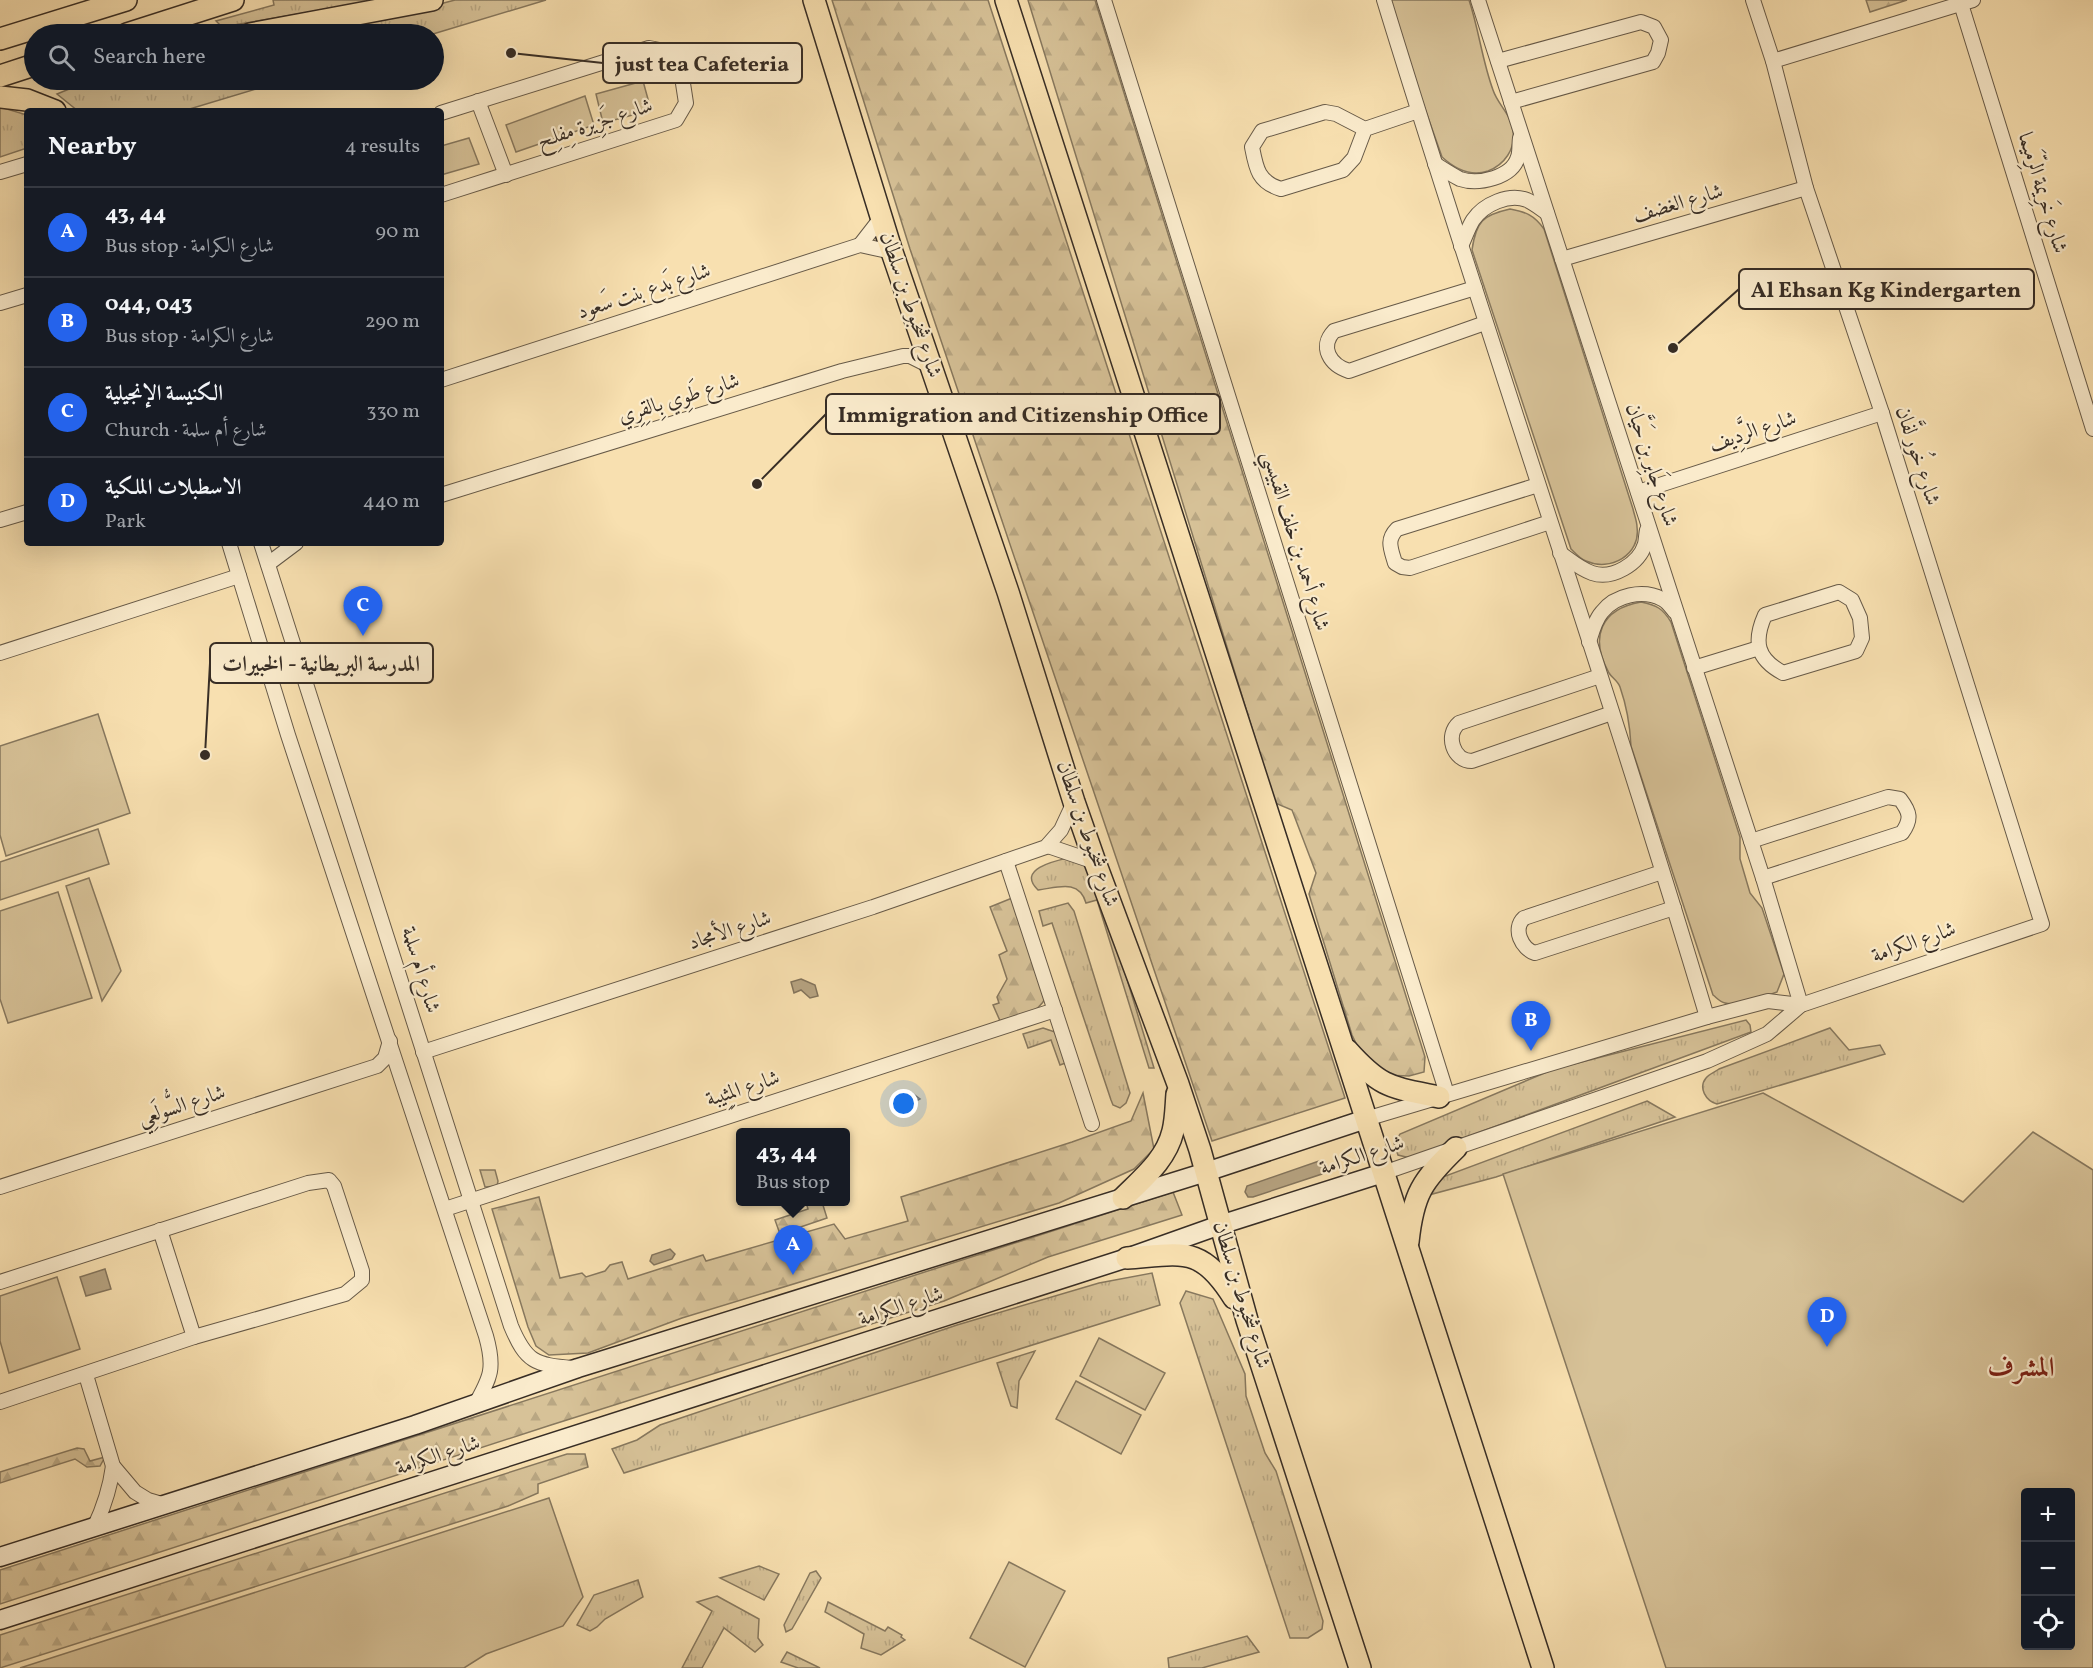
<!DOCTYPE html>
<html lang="en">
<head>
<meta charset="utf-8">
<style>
  :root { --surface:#171b24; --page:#242831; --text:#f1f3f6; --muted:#9ea1a6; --line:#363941; --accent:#2563eb }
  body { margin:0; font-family:Vollkorn,Amiri,serif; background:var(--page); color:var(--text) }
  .controls { position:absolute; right:18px; bottom:18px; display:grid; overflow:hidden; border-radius:6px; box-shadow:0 6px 24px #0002 }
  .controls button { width:54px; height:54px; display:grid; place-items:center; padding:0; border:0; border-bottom:2px solid var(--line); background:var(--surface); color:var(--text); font:30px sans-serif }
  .you { position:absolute; left:904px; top:1104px; width:21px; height:21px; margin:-15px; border:4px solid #fff; border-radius:50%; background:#1a73e8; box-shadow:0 0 0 9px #1a73e833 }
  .badge { display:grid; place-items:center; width:39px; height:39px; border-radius:50%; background:var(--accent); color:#fff; font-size:20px; font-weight:700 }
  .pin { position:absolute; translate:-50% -50px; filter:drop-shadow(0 2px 3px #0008) }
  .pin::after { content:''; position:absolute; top:32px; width:21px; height:18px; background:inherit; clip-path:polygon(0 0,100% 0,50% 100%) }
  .popup { position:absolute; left:736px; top:1128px; width:114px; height:78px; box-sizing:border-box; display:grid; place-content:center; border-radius:6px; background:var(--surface); filter:drop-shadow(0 2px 4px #0005); font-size:20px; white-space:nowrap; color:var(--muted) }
  .popup b { font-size:22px; color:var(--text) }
  .popup::after { content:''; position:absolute; left:50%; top:100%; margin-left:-12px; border:12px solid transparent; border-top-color:var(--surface) }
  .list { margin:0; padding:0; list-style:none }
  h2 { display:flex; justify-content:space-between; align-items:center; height:78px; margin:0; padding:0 24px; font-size:26px }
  h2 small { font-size:20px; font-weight:400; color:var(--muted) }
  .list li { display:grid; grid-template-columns:39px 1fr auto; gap:18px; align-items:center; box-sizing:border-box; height:90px; padding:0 24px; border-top:2px solid var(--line) }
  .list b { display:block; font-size:22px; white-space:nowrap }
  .list p { margin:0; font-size:20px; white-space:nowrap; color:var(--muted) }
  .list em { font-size:20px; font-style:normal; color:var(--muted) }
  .icon { flex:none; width:33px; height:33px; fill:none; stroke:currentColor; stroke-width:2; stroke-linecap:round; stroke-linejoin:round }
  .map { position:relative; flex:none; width:2093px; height:1668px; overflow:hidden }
  .search { position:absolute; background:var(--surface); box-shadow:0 6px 24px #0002; left:24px; top:24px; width:420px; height:66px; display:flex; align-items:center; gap:15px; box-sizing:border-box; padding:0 21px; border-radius:33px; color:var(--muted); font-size:22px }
  .panel { position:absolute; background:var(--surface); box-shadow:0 6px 24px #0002; left:24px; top:108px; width:420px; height:438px; border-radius:6px }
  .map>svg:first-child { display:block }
  .grass { fill:url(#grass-tufts); stroke:#87785e; stroke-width:1.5 }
  .forest { fill:url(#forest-firs); stroke:#87785e; stroke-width:1.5 }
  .park { fill:#d7c298; stroke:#87785e; stroke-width:1.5; fill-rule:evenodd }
  .water { fill:#b6a381; stroke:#83745c; stroke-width:1.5 }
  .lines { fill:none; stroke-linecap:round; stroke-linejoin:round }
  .street-casing { stroke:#675a48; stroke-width:16 }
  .secondary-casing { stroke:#372d25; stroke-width:21 }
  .primary-casing { stroke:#372d25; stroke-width:24 }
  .street { stroke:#faebcc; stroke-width:14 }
  .secondary { stroke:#faebcc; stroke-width:18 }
  .primary { stroke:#f8e0b0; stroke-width:21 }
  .labels { text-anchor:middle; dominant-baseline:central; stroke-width:4.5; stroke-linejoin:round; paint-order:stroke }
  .street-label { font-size:21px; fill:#372d25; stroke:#faebcc }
  .district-label { font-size:27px; font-weight:bold; fill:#7a1f14; stroke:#faebcc }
  .leader { fill:none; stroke:#372d25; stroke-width:2 }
  .callout-dot { fill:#372d25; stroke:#faebcc; stroke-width:2 }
  .callout { fill:#faebcc; stroke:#372d25; stroke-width:2 }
  .callout-label { font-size:22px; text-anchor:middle; font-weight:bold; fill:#372d25 }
</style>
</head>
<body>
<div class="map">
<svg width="2093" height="1668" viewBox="0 0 2093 1668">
  <defs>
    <pattern id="grass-tufts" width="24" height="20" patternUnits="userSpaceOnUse" patternTransform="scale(1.5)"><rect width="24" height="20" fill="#d7c298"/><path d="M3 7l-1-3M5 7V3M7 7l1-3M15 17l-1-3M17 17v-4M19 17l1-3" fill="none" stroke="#b9a783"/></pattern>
    <pattern id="forest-firs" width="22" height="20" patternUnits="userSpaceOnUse" patternTransform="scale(1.5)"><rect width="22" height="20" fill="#d7c298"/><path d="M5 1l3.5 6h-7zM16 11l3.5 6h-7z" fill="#b9a783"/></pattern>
  </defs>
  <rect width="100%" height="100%" fill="#f8e0b0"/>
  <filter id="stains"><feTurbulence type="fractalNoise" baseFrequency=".00333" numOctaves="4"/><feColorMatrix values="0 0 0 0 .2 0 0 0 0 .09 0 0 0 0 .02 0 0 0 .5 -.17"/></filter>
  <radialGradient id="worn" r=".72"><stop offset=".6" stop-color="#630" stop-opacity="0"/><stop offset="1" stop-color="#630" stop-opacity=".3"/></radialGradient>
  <g class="grass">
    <path d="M273,0H380L222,27L216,21L274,5Z"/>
    <path d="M455,0H546L433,34H281L375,21Z"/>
    <path d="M91,80H286L183,111H78L57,94Z"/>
    <path d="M0,107L27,115V148L0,157Z"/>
    <path d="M1072,857L1083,861L1095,874L1154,1068H1149L1097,900L1086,903C1079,878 1056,888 1038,890C1015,868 1059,860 1072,857Z"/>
    <path d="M1068,903L1074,911L1130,1093L1126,1103L1120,1108L1113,1105L1111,1100L1052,923L1043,926L1039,911Z"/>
    <path d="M1746,1020L1750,1025L1751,1032L1410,1158L1398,1155L1394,1143L1400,1134L1554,1069Z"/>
    <path d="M1043,1028L1061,1034L1071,1061L1060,1065L1051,1040L1028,1048L1023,1034Z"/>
    <path d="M1830,1028L1849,1050L1880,1045L1885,1054L1717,1104C1706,1101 1698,1088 1706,1078C1709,1074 1715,1072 1719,1069Z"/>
    <path d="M1647,1101L1675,1117L1496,1177L1425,1196L1432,1181Z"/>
    <path d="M480,1170H495L498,1181L497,1186L485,1187Z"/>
    <path d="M1152,1273L1160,1305L624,1473L612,1449L637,1440L660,1425L957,1325L1099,1283Z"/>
    <path d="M1186,1291L1213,1299L1245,1374L1246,1396L1265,1453L1276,1471L1323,1621L1322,1629L1308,1638H1290L1180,1303Z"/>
    <path d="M1035,1351L1019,1381L1017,1408L1011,1406L997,1363Z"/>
    <path d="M759,1566L779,1574L764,1600L720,1578Z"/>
    <path d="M816,1571L821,1578L792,1629L786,1632L784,1625L810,1573Z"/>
    <path d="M638,1580L643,1597L605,1619L597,1627L590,1631L577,1625L594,1595Z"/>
    <path d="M717,1596L759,1619L758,1638L763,1645L755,1652L724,1628L702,1668H682L712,1611L697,1602Z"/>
    <path d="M828,1602L885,1631L888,1627L902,1635L901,1637L905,1640L881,1655L861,1648L864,1634L825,1612Z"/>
    <path d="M1247,1636L1259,1652L1202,1668H1169L1168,1658Z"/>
    <path d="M787,1652L820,1668H798L781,1662Z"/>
  </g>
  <g class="forest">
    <path d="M832,0H988L1345,1098L1212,1141L910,249Z"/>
    <path d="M1028,0H1095L1425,1057L1424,1072L1409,1076L1384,1075L1366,1064L1352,1035L1309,894L1316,873L1292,810L1275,803Z"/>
    <path d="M1866,0H1907L1870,12Z"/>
    <path d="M1017,896L1048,992C1041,1014 1021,1016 1001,1023L993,1005L999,1003L997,997L1007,979L999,955L1007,951L990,907Z"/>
    <path d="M1143,1093L1154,1149L1134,1169L1059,1203L682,1318L588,1353L549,1355L536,1346L528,1327L492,1209L539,1197L560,1278L582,1273L586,1277L605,1271L610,1265L622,1262L628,1279L703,1255L706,1261L834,1224L845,1239L908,1221L901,1197L1072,1142L1131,1121Z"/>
    <path d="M1173,1192L1182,1215L1048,1257L944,1301L551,1425L0,1604V1570Z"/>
    <path d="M806,1202H822L827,1218L780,1234L775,1220L808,1209Z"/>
    <path d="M77,1448L84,1449L90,1461L105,1457L100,1466L87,1467L75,1459L0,1483V1472Z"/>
    <path d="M567,1454H585L588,1467L538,1484V1493L508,1506L0,1668V1635Z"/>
  </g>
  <g class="park">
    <path d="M1390,0H1469C1479,30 1482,60 1493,90C1498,105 1511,114 1513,131C1516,149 1504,165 1488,171C1470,177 1455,169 1442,157L1406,55Z"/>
    <path d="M643,81L651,110L603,123L596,94Z"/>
    <path d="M585,96L594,125L516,152L506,125Z"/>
    <path d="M469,138L479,164L441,175V146Z"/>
    <path d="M1510,209C1526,212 1534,215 1544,229L1633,509C1634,514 1637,521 1637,527C1641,555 1610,572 1586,561C1580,559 1575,553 1571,549L1472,250C1476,221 1483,215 1510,209Z"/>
    <path d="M1641,602C1657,605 1663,609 1671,622L1740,837V859L1750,893L1762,908L1784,974L1777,992C1765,996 1737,1007 1725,1003C1720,1002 1717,998 1713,995L1631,746C1630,725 1627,707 1620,687C1618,681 1612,678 1609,673C1589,637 1601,609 1641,602Z"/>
    <path d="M98,714L130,813L6,856L0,835V746Z"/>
    <path d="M98,829L109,864L0,900V862Z"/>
    <path d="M89,878L121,971L102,1001L66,886Z"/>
    <path d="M58,892L92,998L8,1023L0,999V911Z"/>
    <path d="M1763,1093L1963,1202L2033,1132L2093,1170V1668H1666L1503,1174ZM2026,1492H2070V1646H2026Z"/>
    <path d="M57,1277L80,1349L9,1373L0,1341V1296Z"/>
    <path d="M1099,1338L1165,1373L1145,1410L1080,1376Z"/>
    <path d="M1076,1381L1141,1415L1121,1454L1056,1419Z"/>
    <path d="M549,1498L583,1597L563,1626L486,1654L464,1668H20Z"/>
    <path d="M1009,1562L1065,1591L1025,1667L970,1638Z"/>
  </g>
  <g class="water">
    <path d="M801,979L815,985L818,996L810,998L801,990L794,993L791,982Z"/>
    <path d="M906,1093H912L920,1099L901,1110L900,1099Z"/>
    <path d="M1319,1161L1325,1162L1326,1170L1322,1174L1253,1197H1248L1245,1192L1247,1186Z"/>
    <path d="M670,1249L675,1254L672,1259L654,1265L650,1261L652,1255Z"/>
    <path d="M105,1269L111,1289L86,1296L80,1277Z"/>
  </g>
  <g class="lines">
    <g class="street-casing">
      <g id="street">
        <path d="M1104,0L1447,1094"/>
        <path d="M1384,0C1488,340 1605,676 1707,1017"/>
        <path d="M1478,0L1763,878L1801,1005"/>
        <path d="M1961,4L2093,429"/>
        <path d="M1498,61L1641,22L1654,27L1661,40L1658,53L1653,62L1511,102"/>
        <path d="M1773,61L1973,0"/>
        <path d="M478,101L506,175"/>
        <path d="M441,113L649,48L670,52L682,77L686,103L676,120L441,195"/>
        <path d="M1365,129L1354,158L1343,170L1281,189C1258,182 1256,168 1252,147L1262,131L1325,112L1336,114L1365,129L1418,111"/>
        <path d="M1435,164C1443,169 1452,175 1460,179C1478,185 1512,178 1518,157C1520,152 1519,144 1520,138"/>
        <path d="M0,172L27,164"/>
        <path d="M860,245L881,218"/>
        <path d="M1461,246C1465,238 1468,228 1473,220C1484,204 1509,193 1527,200C1534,203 1541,209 1547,213"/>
        <path d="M1562,259L1806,188"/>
        <path d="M1475,288L1334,331C1319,347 1330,365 1349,371L1485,323"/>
        <path d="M0,303L27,295"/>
        <path d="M441,380L860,245L892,252"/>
        <path d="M1538,485L1397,529C1386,540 1391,549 1395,563L1402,567L1410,568L1550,522"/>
        <path d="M1638,492L1882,413"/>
        <path d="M441,495L842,371L903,356H910L930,366"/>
        <path d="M0,520L27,512"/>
        <path d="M229,543L288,735L486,1336C495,1368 491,1377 475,1405"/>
        <path d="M261,543L511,1326C526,1362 535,1365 573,1368"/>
        <path d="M1560,553C1570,560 1580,569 1592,573C1612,580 1639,564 1645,544C1646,540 1646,534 1647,530"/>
        <path d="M268,564L296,543"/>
        <path d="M1839,592L1852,600L1860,618L1862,638L1856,651L1783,673C1757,659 1753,642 1765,615Z"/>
        <path d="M1589,642C1592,632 1595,620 1602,612C1615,595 1643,589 1662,599C1667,601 1671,607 1675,612"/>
        <path d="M0,653L239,576"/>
        <path d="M1694,668L1759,648"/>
        <path d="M1600,676L1459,723C1445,735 1453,761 1472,761L1612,713"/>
        <path d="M1751,841L1888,797L1900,799C1910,812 1912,819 1902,833L1763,878"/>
        <path d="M1048,846L1095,862"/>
        <path d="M1006,861L1092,1124"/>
        <path d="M1662,872L1524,918C1512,929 1522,949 1535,953L1674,908"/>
        <path d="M423,1052L873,907L1046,847L1061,830L1074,802"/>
        <path d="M1366,1119L1707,1017L1768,1001L1801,1005"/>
        <path d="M1383,1173L1707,1061L1767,1034L1801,1005L2042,924L1882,413L1806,188L1773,61L1753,0"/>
        <path d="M0,1187L377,1066L385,1058L390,1041"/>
        <path d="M445,1209L1055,1010"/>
        <path d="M160,1230L194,1337"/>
        <path d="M0,1282L308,1183L329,1180L334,1186L362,1271V1280L345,1294L194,1337L0,1402"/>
        <path d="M86,1375L113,1466L135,1492L148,1500L165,1505"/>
        <path d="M94,1528C104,1507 110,1489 113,1466"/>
      </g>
    </g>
    <g class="secondary-casing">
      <g id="secondary">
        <path d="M0,1557L415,1425L578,1368L1206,1172L1366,1119"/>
        <path d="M0,1620L1127,1258L1220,1225L1383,1173"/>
      </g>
    </g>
    <g class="primary-casing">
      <g id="primary">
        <path d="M814,0L892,252L1008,592L1074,802L1095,862L1178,1084L1200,1150L1247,1320L1360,1668"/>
        <path d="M1006,0L1543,1668"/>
        <path d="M127,34L233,0"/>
        <path d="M250,34L432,0"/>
        <path d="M0,39L126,0"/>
        <path d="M0,76L34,65"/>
        <path d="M0,97L27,100L55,111"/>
        <path d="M1347,1050C1381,1088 1390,1087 1439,1097"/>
        <path d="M1123,1198C1143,1178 1166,1160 1173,1131C1176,1119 1176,1106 1177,1094"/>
        <path d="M1408,1242C1413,1194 1422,1181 1456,1148"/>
        <path d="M1127,1258C1183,1254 1201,1245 1234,1298"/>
      </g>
    </g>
    <use href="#street" class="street"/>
    <use href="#secondary" class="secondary"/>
    <use href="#primary" class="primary"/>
  </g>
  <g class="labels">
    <g class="street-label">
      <text transform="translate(595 124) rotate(-18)">شارع جَزِيرة مِفلِح</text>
      <text transform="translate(2042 193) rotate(73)">شارع خَرِيمة الرِّمَيما</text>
      <text transform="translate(1678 204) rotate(-16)">شارع الغضف</text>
      <text transform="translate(644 292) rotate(-18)">شارع بَدع بنت سَعود</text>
      <text transform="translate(910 305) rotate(71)">شارع شخبوط بن سلطان</text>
      <text transform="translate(679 399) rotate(-17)">شارع طَوِي بِالقِرِي</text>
      <text transform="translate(1753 432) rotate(-18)">شارع الرَّدِيف</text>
      <text transform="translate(1917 456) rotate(72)">شارع خُور لفَّان</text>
      <text transform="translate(1651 465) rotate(72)">شارع جَابِر بن حَيَّان</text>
      <text transform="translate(1295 541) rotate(73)">شارع أحمد بن خلف القبيسي</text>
      <text transform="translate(1087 834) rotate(71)">شارع شخبوط بن سلطان</text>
      <text transform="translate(730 931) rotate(-18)">شارع الأمجاد</text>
      <text transform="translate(1914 943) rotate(-19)">شارع الكرامة</text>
      <text transform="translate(420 970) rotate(73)">شارع أم سلمة</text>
      <text transform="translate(743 1089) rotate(-18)">شارع المِثِيبة</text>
      <text transform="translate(182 1106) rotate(-18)">شارع السُّولَعِي</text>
      <text transform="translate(1362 1156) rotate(-18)">شارع الكرامة</text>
      <text transform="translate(1241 1295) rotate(73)">شارع شخبوط بن سلطان</text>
      <text transform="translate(901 1307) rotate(-18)">شارع الكرامة</text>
      <text transform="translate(438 1456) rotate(-18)">شارع الكرامة</text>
    </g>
    <g class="district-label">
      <text x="2021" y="1369">المشرف</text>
    </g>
  </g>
  <path class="leader" d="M511 53L603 63M1673 348L1739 289M757 484L826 414M205 755L210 663"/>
  <g class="callout-dot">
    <circle cx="511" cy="53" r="6"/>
    <circle cx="1673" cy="348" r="6"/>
    <circle cx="757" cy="484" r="6"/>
    <circle cx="205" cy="755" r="6"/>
  </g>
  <g class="callout">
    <rect x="603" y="43" width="199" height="40" rx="6"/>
    <rect x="1739" y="269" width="295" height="40" rx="6"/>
    <rect x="826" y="394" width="394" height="40" rx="6"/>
    <rect x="210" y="643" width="223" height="40" rx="6"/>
  </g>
  <g class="callout-label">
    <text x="702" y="71">just tea Cafeteria</text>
    <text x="1886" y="297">Al Ehsan Kg Kindergarten</text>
    <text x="1023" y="422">Immigration and Citizenship Office</text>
    <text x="321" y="671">المدرسة البريطانية - الخبيرات</text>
  </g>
  <rect width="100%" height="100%" filter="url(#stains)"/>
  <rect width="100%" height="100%" fill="url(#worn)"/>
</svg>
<div class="controls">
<button>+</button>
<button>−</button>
<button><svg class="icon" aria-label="locate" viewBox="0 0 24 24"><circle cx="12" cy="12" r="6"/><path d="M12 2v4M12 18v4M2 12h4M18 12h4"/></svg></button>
</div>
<div class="you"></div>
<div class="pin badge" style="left:793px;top:1275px">A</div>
<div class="popup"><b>43, 44</b>Bus stop</div>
<div class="pin badge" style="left:1531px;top:1051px">B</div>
<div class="pin badge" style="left:363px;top:636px">C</div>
<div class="pin badge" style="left:1827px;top:1347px">D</div>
<div class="search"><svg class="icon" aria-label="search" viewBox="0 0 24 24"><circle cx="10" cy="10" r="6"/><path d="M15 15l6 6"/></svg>Search here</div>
<section class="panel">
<h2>Nearby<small>4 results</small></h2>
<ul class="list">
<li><span class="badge">A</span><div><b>43, 44</b><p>Bus stop · شارع الكرامة</p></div><em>90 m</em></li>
<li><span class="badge">B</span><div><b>044, 043</b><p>Bus stop · شارع الكرامة</p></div><em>290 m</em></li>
<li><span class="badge">C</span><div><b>الكنيسة الإنجيلية</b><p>Church · شارع أم سلمة</p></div><em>330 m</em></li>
<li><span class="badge">D</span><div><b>الاسطبلات الملكية</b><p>Park</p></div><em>440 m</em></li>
</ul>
</section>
</div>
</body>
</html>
